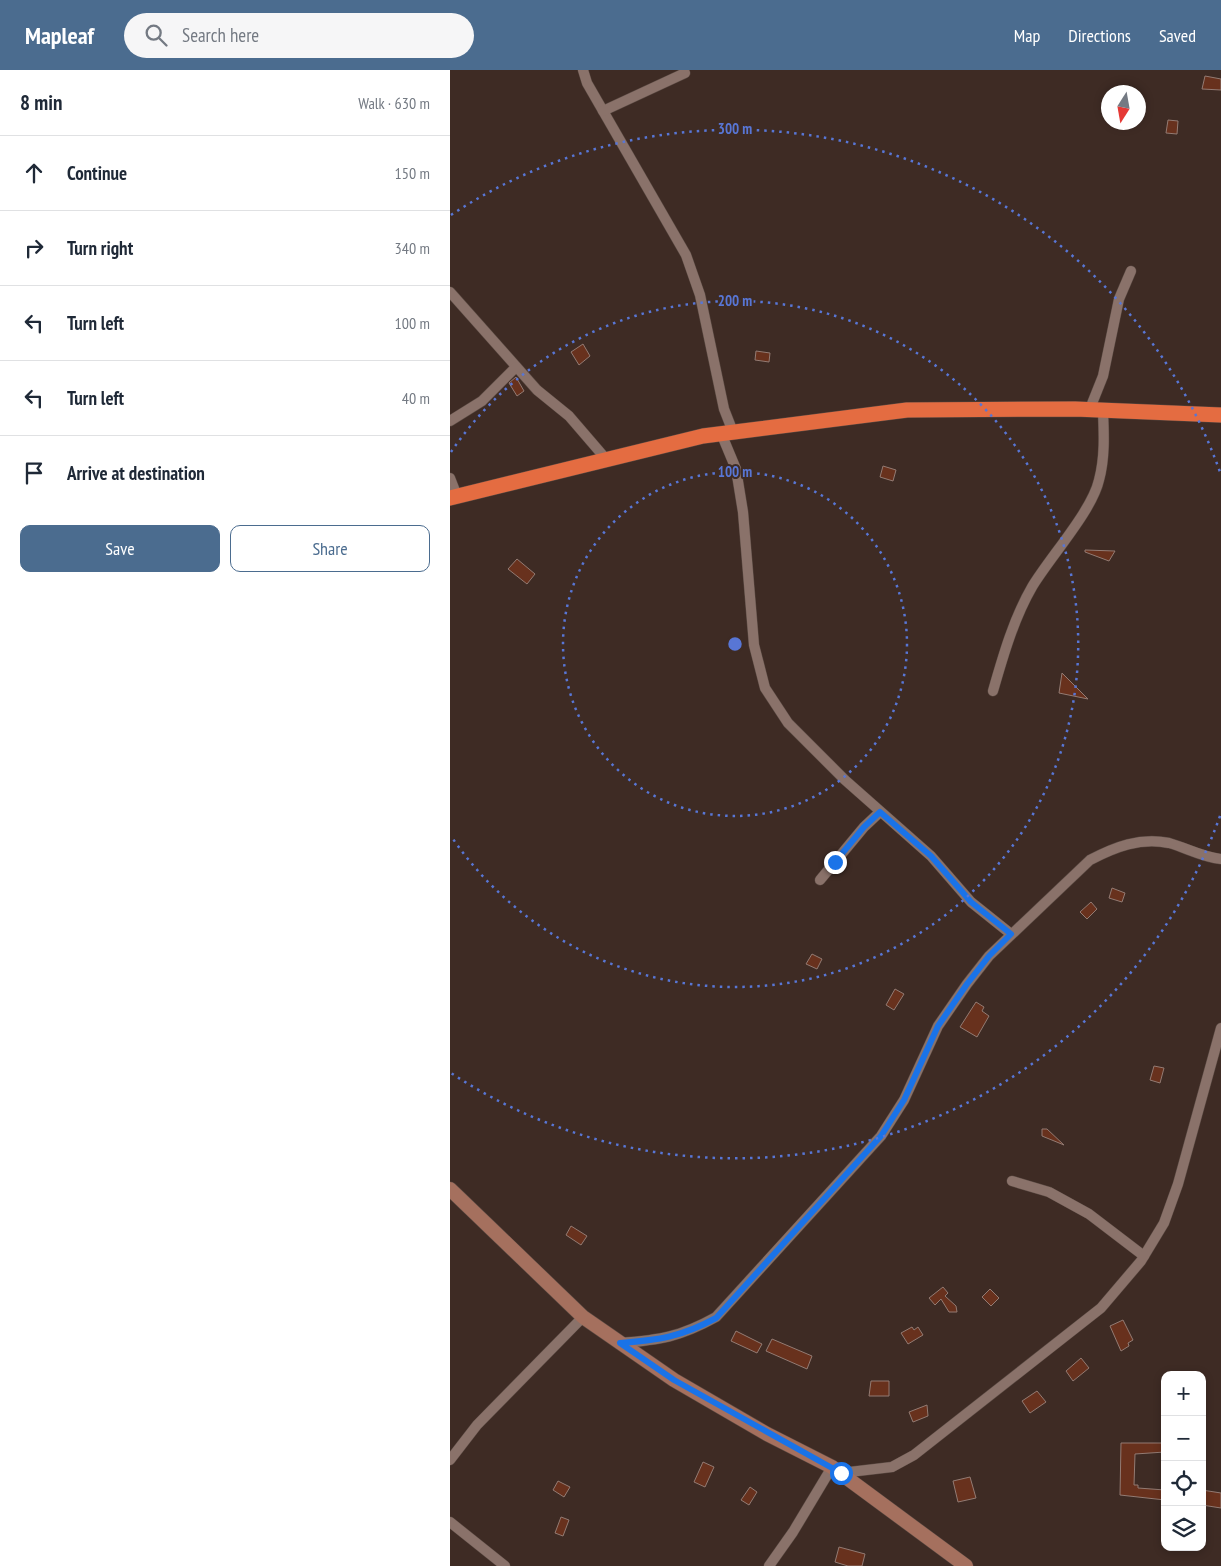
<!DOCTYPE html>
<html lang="en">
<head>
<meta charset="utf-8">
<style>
  :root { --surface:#fff; --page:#f6f6f7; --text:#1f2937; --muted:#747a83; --line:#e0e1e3; --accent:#4b6c8f }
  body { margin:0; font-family:"PT Sans Narrow",sans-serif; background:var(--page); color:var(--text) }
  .controls { position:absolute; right:15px; bottom:15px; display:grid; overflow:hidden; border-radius:10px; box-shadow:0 2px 8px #0003 }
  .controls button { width:45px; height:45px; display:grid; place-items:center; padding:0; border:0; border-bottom:1px solid var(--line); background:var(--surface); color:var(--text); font:25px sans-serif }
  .compass { position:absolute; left:651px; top:15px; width:45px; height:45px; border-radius:50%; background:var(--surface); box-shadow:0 2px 8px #0003; rotate:191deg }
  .stop { position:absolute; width:15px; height:15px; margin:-11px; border:4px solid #1a73e8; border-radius:50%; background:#fff }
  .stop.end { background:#1a73e8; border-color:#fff; box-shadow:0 1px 5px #0008 }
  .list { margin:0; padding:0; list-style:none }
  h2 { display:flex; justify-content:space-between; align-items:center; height:65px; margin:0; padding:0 20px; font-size:21px }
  h2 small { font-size:16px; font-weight:400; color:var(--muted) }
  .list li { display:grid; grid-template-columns:32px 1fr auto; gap:15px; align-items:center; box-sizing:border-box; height:75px; padding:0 20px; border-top:1px solid var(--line) }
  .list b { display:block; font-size:19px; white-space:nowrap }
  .list em { font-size:16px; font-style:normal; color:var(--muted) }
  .actions { display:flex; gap:10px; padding:15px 20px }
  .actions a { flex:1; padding:11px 0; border:1px solid var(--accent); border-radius:10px; text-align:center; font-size:18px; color:var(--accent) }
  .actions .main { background:var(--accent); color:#fff }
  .icon { flex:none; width:28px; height:28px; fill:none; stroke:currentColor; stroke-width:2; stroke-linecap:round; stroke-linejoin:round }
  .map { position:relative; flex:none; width:771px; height:1496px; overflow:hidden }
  header { display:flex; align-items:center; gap:30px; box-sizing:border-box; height:70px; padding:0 25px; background:var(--accent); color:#fff }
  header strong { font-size:24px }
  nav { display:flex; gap:28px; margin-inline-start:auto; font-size:18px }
  .search { width:350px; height:45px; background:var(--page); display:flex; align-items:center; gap:12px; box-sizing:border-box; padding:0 18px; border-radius:28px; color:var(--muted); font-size:19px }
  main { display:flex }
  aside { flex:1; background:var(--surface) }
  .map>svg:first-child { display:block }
  .building { fill:#68311d; stroke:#937b73 }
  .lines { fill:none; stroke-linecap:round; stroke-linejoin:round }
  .street-casing { stroke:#594942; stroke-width:11 }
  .secondary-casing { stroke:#594942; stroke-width:15 }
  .highway-casing { stroke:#594942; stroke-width:16 }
  .street { stroke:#8a726a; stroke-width:10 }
  .secondary { stroke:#a5705e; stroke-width:14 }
  .highway { stroke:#e46c41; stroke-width:15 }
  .route { stroke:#1a73e8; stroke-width:6 }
  .ring { fill:none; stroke:#5876d5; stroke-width:2.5; stroke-dasharray:2.5 5 }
  .centre { fill:#5876d5; stroke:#3e2b24; stroke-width:2.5 }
  .ring-label { font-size:15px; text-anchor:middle; font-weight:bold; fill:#5876d5; stroke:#3e2b24; stroke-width:4; stroke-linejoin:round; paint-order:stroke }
</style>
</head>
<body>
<header>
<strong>Mapleaf</strong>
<div class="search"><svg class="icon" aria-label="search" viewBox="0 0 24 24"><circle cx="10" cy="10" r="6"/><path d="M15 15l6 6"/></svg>Search here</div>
<nav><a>Map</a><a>Directions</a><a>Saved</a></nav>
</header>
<main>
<aside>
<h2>8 min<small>Walk · 630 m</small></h2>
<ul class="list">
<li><svg class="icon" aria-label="ahead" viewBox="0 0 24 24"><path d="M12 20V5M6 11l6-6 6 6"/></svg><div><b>Continue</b></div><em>150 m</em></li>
<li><svg class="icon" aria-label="right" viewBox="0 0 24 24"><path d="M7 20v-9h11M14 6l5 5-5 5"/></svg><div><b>Turn right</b></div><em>340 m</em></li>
<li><svg class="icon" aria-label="left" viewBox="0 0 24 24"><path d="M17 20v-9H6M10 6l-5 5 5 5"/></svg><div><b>Turn left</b></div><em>100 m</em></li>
<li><svg class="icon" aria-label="left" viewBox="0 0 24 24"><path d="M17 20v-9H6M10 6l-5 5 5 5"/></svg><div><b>Turn left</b></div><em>40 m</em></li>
<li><svg class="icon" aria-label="arrive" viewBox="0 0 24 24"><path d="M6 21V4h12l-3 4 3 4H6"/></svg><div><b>Arrive at destination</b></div></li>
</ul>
<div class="actions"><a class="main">Save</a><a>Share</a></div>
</aside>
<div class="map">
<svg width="771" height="1496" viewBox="0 0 771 1496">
  <rect width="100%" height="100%" fill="#3e2b24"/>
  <g class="building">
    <path d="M755,6L771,9V20L752,19Z"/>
    <path d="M718,50L728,51L727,64L716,63Z"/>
    <path d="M133,274L140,286L129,295L121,282Z"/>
    <path d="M306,281L320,283L319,292L305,290Z"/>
    <path d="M66,307L74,321L67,326L59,313Z"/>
    <path d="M433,396L446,400L443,411L430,407Z"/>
    <path d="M635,480L665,481L659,491L635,482Z"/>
    <path d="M67,489L85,504L77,514L58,499Z"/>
    <path d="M612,603L638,629L609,623Z"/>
    <path d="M662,818L675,823L672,832L659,828Z"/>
    <path d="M641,832L647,839L637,849L630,842Z"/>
    <path d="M362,884L372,889L367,899L356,894Z"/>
    <path d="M445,919L454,924L444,940L436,935Z"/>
    <path d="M526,932L534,937L532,941L539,946L527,967L510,957Z"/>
    <path d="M704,996L714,998L710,1013L700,1010Z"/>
    <path d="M592,1059H597L614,1075L592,1066Z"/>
    <path d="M121,1156L137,1166L131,1175L116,1165Z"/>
    <path d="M493,1217L498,1223L495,1226L506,1236L507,1242H499L491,1229L485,1235L479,1228Z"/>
    <path d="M540,1219L549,1228L541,1236L532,1227Z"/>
    <path d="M673,1250L683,1270L678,1273L679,1276L671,1281L660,1256Z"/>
    <path d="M462,1257L464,1260L468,1257L473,1265L458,1274L451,1263Z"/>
    <path d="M286,1261L312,1274L307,1283L281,1271Z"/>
    <path d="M322,1269L362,1286L357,1299L316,1281Z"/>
    <path d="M631,1288L639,1298L623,1311L616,1301Z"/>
    <path d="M421,1311H439V1326H419Z"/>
    <path d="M587,1321L596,1332L580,1343L572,1331Z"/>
    <path d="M477,1335L478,1346L463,1352L459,1342Z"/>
    <path d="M671,1373H715V1382L685,1384L684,1415H688V1418L715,1420V1430L670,1425Z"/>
    <path d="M253,1392L264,1397L255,1417L244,1412Z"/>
    <path d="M520,1407L526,1428L508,1432L503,1411Z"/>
    <path d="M108,1411L120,1417L114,1427L103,1420Z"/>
    <path d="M300,1417L307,1422L299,1435L291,1430Z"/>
    <path d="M752,1420L771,1423V1438L752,1435Z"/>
    <path d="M111,1447L119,1450L113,1466L105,1463Z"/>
    <path d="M389,1477L415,1484L412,1496H398L385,1492Z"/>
  </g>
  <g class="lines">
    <g class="street-casing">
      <g id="street">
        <path d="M133,0L137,13L236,185L250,225L274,339L283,362"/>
        <path d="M153,41L235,3"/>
        <path d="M0,222L87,320L119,346L156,389"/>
        <path d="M639,341L653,306L669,229L681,201"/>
        <path d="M0,351L32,331L66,297"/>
        <path d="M271,363L286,399L293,442L304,575L315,618L338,653L395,710L481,786L521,832L561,864"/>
        <path d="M0,408L7,426"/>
        <path d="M543,621C553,586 564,548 582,517C600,487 642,441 649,410C655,388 654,364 653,342"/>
        <path d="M370,810L414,757L430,742"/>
        <path d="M562,1111L599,1122L639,1144L694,1186"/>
        <path d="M170,1273C210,1270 230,1267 266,1247L431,1066L454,1030L488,956L517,914L539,886L640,790C665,777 690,767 719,773C737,778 752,787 771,789"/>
        <path d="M0,1390L27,1355L133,1247"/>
        <path d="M391,1403L442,1397L464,1385L651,1238L691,1191L714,1153L728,1114L771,958"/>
        <path d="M0,1452L55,1496"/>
        <path d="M319,1496L343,1462L382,1397"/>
      </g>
    </g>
    <g class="secondary-casing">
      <path id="secondary" d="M0,1119L133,1247L224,1310L317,1364L382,1397L516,1496"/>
    </g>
    <g class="highway-casing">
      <path id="highway" d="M0,428L253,366L457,340L625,339L771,345"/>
    </g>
    <use href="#street" class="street"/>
    <use href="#secondary" class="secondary"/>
    <use href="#highway" class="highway"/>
  </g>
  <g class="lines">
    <path class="route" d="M385,792L414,757L430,742L481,786L521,832L561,864L539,886L517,914L488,956L454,1030L431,1066L266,1248C231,1267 209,1270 170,1273L224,1310L391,1403"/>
  </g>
  <g class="ring">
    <circle cx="285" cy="574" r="172"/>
    <path d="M1 382A343 343 0 1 1 1 766"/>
    <path d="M770 746A515 515 0 0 1 1 1003M1 145A515 515 0 0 1 770 402"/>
  </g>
  <circle cx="285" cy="574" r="8" class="centre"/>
  <g class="ring-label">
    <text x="285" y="64">300 m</text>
    <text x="285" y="236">200 m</text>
    <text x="285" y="407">100 m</text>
  </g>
</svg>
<div class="controls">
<button>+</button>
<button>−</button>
<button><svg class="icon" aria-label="locate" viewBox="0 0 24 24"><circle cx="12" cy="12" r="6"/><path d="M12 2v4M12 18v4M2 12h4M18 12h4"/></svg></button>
<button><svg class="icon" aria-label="layers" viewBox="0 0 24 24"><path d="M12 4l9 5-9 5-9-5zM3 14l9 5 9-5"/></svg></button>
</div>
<svg class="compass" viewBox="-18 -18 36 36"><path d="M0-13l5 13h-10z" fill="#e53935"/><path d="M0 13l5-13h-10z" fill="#747a83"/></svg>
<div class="stop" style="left:391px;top:1403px"></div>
<div class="stop end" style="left:385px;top:792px"></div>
</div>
</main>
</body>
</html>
